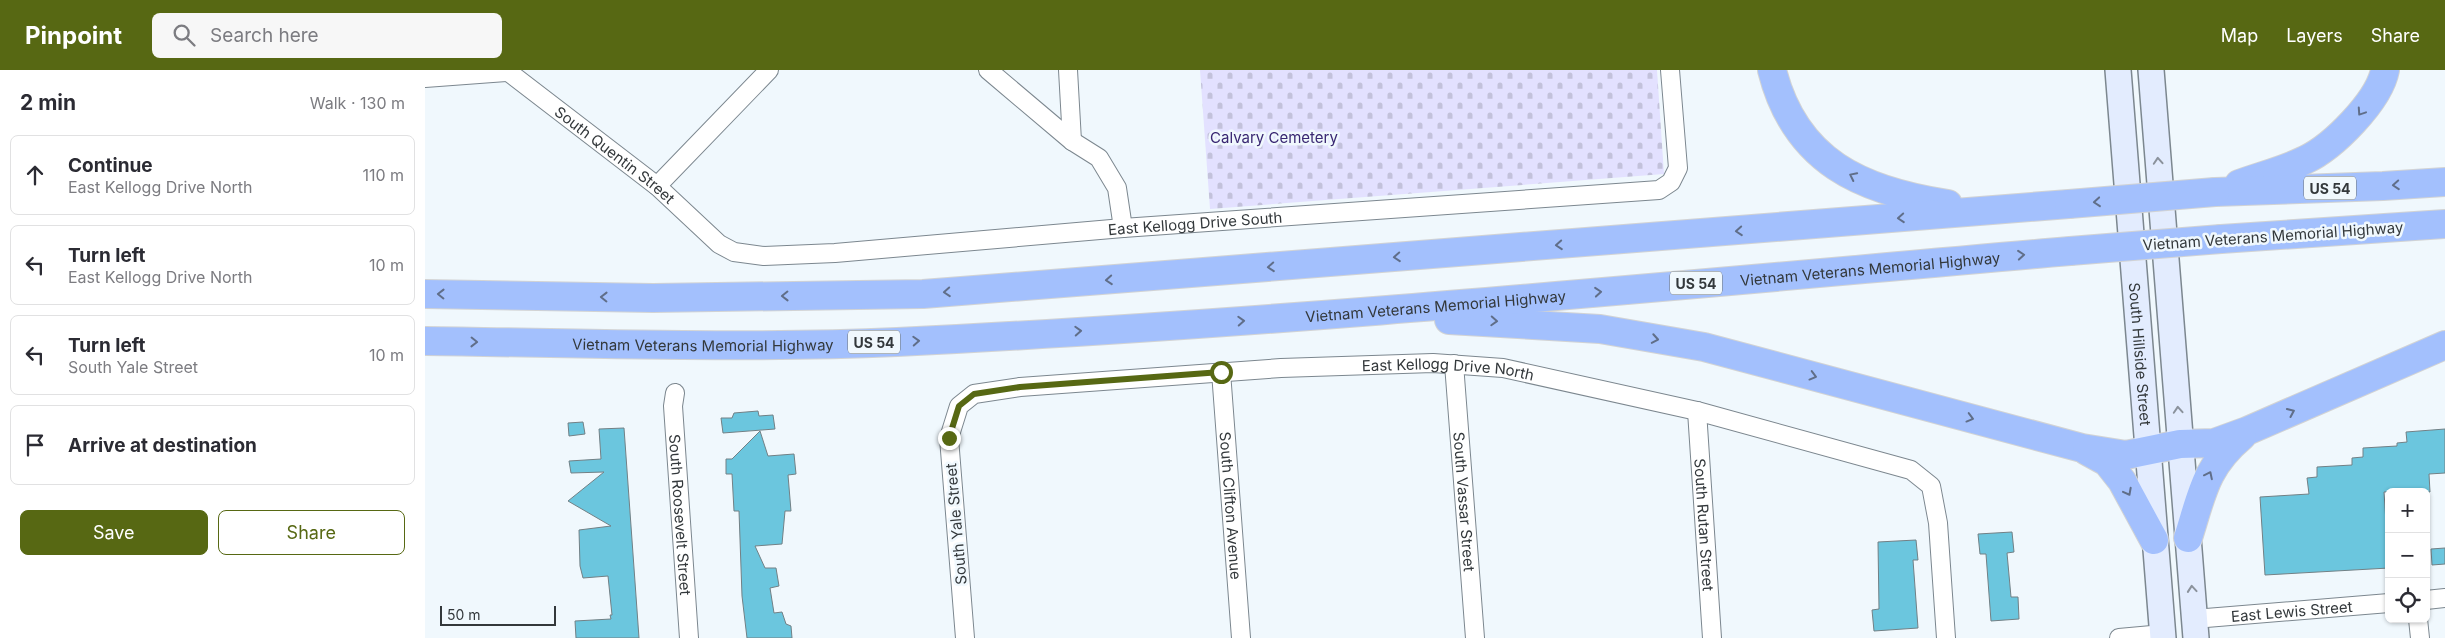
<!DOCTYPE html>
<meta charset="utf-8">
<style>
:root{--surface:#fff;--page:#f7f7f7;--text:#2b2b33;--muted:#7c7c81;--line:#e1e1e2;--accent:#576813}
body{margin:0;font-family:Inter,sans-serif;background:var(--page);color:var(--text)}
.controls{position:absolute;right:15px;bottom:15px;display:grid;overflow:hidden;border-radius:8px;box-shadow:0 1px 4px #0004}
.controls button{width:45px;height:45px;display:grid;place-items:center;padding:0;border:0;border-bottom:1px solid var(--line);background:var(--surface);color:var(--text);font:25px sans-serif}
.scale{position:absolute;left:15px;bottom:12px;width:116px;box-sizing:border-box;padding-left:5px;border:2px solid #33383b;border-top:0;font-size:14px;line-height:18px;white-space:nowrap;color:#33383b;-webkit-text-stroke:4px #f0f8fd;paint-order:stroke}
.stop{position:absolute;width:15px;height:15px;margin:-11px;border:4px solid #576813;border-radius:50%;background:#fff}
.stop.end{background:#576813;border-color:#fff;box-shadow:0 1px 5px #0008}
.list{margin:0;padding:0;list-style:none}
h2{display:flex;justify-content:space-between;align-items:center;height:65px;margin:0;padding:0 20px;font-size:21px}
h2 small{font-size:16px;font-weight:400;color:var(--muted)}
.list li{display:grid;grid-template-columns:32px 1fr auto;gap:15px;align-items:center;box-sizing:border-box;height:80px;margin:0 10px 10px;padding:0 10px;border:1px solid var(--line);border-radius:8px}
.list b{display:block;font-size:19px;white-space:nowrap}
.list p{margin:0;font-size:16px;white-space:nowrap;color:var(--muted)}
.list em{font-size:16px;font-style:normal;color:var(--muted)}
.actions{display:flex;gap:10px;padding:15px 20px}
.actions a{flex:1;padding:11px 0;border:1px solid var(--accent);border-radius:8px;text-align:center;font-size:18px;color:var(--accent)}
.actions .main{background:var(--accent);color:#fff}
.icon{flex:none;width:28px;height:28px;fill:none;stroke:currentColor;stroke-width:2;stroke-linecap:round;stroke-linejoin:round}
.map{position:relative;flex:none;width:2020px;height:568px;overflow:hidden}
header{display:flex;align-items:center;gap:30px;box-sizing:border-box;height:70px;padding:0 25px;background:var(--accent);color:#fff}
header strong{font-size:24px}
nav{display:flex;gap:28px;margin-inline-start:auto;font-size:18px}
.search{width:350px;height:45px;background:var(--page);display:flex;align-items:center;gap:12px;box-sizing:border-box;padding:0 18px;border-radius:8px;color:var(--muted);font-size:19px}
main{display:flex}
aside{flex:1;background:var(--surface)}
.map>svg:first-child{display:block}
.cemetery{fill:url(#cemetery-stones)}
.building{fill:#6bc6de;stroke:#728085}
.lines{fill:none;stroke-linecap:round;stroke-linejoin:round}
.street-casing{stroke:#7c878f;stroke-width:20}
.secondary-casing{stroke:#7c878f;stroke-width:28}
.highway-casing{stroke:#d2d3d4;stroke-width:30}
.street{stroke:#fff;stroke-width:18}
.secondary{stroke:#e3ecfe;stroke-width:25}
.highway{stroke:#a3c0fd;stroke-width:28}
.highway-bridge-casing{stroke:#d2d3d4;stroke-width:30;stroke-linecap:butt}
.highway-bridge{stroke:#a3c0fd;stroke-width:28}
.oneway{stroke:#606e89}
.oneway2{stroke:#8b929c}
.route{stroke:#576813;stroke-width:6}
.labels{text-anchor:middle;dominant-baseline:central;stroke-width:5;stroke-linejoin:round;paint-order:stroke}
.shield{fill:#f0f8fd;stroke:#6c7275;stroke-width:1}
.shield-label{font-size:14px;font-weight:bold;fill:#33383b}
.park-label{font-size:15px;fill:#392772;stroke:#f0f8fd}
.street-label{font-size:15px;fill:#33383b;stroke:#f0f8fd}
</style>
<header>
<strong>Pinpoint</strong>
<div class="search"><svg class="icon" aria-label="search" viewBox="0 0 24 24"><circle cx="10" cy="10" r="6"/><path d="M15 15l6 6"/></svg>Search here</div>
<nav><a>Map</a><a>Layers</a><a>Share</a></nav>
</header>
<main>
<aside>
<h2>2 min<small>Walk · 130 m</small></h2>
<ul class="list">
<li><svg class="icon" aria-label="ahead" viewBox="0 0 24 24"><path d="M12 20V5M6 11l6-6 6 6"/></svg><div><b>Continue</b><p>East Kellogg Drive North</p></div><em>110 m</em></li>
<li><svg class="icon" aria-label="left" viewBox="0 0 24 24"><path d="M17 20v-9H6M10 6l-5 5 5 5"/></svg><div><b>Turn left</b><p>East Kellogg Drive North</p></div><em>10 m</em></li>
<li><svg class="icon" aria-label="left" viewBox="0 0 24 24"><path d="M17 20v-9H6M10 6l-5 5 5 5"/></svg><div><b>Turn left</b><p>South Yale Street</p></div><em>10 m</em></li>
<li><svg class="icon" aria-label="arrive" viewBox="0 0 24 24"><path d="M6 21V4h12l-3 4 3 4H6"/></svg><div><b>Arrive at destination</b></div></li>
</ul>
<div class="actions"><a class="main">Save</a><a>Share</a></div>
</aside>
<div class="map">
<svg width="2020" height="568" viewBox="0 0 2020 568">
<defs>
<pattern id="cemetery-stones" width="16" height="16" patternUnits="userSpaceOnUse" patternTransform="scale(1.25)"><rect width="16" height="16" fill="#e3e1ff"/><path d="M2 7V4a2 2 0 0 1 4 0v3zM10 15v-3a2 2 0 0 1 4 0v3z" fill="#c3c2db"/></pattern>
</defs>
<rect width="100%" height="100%" fill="#f0f8fd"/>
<path class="cemetery" d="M775,0H1232L1239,104L785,139Z"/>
<path class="building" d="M333,341L334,346L348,345L350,359L298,363L296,348H307L309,343Z
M158,352L160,364L144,366L143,353Z
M199,358L214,568H151L150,551L186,549L185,545H187L183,506L158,508L155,496L154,460L186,456L143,431L179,402L146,403L144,391L176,389L174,359Z
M2020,359V403L2004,404L2005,422H1959L1964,498L1840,505L1835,427L1884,424L1882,408L1892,407V397L1927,395V388L1938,387V378L1972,376V373L1982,372L1981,362Z
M335,361L343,386L369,384L371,404L363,405L366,441H360L357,474L330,476L340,498H351L354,516L345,518L349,543L357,542L361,554L366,556L367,568H322L317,526L314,441H309L307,404H301V389H307Z
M1587,462L1589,482L1582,483L1586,527H1593L1594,549L1566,551L1561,484H1555L1553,464Z
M1491,470L1493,490H1488L1493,558L1449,561L1447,540L1454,539L1453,472Z
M2020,478V494L2007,495L2006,479Z"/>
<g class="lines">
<g class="street-casing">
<g id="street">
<path id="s1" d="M81,0L232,116L294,174L309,182L339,186L410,183L698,158L1234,120L1246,112L1253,98L1245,0"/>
<path d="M563,0L647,71L674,88L692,118L698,158"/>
<path d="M643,0L647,71"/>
<path d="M0,8L81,2"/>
<path d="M232,116L344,0"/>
<path id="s2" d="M1029,294L1050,568"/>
<path id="s3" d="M796,302L816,568"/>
<path id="s4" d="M250,323L248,336L264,568"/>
<path id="s5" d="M1272,341L1287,568"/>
<path d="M2001,530L2020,528"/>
<path id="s6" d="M1769,549L1964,533"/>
<path d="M1993,549L1995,568"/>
<path id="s7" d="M540,568L524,368L534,336L549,324L595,317L856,298L1008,293L1078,298L1272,341L1486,400L1506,416L1513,453L1521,568"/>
<path d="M1694,568L1738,564"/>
</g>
</g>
<g class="secondary-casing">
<g id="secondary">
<path id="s8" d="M1693,0L1738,568"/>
<path d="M1726,0L1771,568"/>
</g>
</g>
<g class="highway-casing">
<g id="highway">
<path d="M1347,0C1370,92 1437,121 1523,134"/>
<path d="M1814,114C1836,106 1860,100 1880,90C1908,77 1954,31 1960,0"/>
<path d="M1790,122L1958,116L2020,112"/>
<path d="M1796,169L2020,154"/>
<path d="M0,224L228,228L498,224L1644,134"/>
<path d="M1024,250L1175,259L1279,277L1657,378L1701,385L1755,374L1789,373L1822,361L2020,275"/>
<path id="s9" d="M0,271C157,273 315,279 472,272C864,253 1254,215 1645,181"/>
<path d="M1662,381L1682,392L1697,411L1729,470"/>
<path d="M1763,468C1777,424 1780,397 1817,366"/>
</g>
</g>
<use href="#street" class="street"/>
<use href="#secondary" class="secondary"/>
<use href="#highway" class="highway"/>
<g class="highway-bridge-casing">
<path id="highway-bridge" d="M1644,134L1790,122
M1645,181L1796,169"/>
</g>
<use href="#highway-bridge" class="highway-bridge"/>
</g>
<defs><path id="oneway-chevron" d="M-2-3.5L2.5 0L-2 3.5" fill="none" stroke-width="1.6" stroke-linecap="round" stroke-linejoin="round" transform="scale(1.25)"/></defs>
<g class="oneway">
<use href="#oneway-chevron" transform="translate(1936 42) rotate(124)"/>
<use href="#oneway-chevron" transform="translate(1428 106) rotate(-154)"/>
<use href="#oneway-chevron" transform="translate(1971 115) rotate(176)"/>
<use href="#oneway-chevron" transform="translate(1672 132) rotate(175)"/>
<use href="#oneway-chevron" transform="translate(1476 148) rotate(176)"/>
<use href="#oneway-chevron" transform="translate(1314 161) rotate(176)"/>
<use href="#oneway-chevron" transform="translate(1134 175) rotate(176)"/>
<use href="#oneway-chevron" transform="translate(1596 185) rotate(-5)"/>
<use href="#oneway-chevron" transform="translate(972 187) rotate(176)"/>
<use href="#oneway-chevron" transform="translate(846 197) rotate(176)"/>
<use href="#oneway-chevron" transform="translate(684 210) rotate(176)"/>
<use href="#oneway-chevron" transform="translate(522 222) rotate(176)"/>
<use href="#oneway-chevron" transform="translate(1173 222) rotate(-5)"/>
<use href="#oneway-chevron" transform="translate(16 224) rotate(-179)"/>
<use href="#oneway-chevron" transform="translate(360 226) rotate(179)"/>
<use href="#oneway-chevron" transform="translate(179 227) rotate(-179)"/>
<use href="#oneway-chevron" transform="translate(816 251) rotate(-3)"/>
<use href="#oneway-chevron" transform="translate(1069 251) rotate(3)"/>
<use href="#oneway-chevron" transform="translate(653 261) rotate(-3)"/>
<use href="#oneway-chevron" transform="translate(1230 269) rotate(10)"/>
<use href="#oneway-chevron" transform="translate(491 271) rotate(-3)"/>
<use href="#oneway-chevron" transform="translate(49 272) rotate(1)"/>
<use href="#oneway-chevron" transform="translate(1388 306) rotate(15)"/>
<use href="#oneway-chevron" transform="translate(1866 342) rotate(-24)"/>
<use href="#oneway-chevron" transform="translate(1545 348) rotate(15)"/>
<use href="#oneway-chevron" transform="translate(1784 405) rotate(-64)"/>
<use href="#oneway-chevron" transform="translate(1703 422) rotate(62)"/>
</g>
<g class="oneway2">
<use href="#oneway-chevron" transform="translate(1733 91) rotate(-94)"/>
<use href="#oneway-chevron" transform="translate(1753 340) rotate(-94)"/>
<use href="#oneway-chevron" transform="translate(1767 519) rotate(-95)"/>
</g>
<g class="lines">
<path class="route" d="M524,368L534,336L549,324L595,317L796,302"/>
</g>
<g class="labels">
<g class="shield">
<rect x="1879" y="106.5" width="52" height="23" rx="4"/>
<rect x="1245" y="201.5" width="52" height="23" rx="4"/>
<rect x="423" y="260.5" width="52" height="23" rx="4"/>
</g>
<g class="shield-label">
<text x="1905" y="118">US 54</text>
<text x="1271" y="213">US 54</text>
<text x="449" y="272">US 54</text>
</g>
<g class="park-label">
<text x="849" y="67">Calvary Cemetery</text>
</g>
<g class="street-label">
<text stroke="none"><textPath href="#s1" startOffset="138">South Quentin Street</textPath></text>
<text stroke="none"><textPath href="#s1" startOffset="755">East Kellogg Drive South</textPath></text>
<text transform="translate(1848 166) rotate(-4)">Vietnam Veterans Memorial Highway</text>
<text stroke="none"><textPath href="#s9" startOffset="1448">Vietnam Veterans Memorial Highway</textPath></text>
<text stroke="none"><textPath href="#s9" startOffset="1012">Vietnam Veterans Memorial Highway</textPath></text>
<text stroke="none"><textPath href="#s9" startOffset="278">Vietnam Veterans Memorial Highway</textPath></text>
<text stroke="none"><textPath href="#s8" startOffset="285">South Hillside Street</textPath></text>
<text stroke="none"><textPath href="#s7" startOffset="729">East Kellogg Drive North</textPath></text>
<text stroke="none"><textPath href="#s2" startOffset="138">South Vassar Street</textPath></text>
<text stroke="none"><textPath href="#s3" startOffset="134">South Clifton Avenue</textPath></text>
<text stroke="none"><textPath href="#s4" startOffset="122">South Roosevelt Street</textPath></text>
<text transform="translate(531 454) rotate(-95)">South Yale Street</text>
<text stroke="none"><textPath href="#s5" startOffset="114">South Rutan Street</textPath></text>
<text stroke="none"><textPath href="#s6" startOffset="98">East Lewis Street</textPath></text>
</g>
</g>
</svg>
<div class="controls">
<button>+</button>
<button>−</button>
<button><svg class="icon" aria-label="locate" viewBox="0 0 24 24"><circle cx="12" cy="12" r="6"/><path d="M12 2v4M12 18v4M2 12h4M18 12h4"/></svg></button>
</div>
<div class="scale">50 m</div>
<div class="stop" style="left:796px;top:302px"></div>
<div class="stop end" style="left:524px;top:368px"></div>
</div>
</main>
